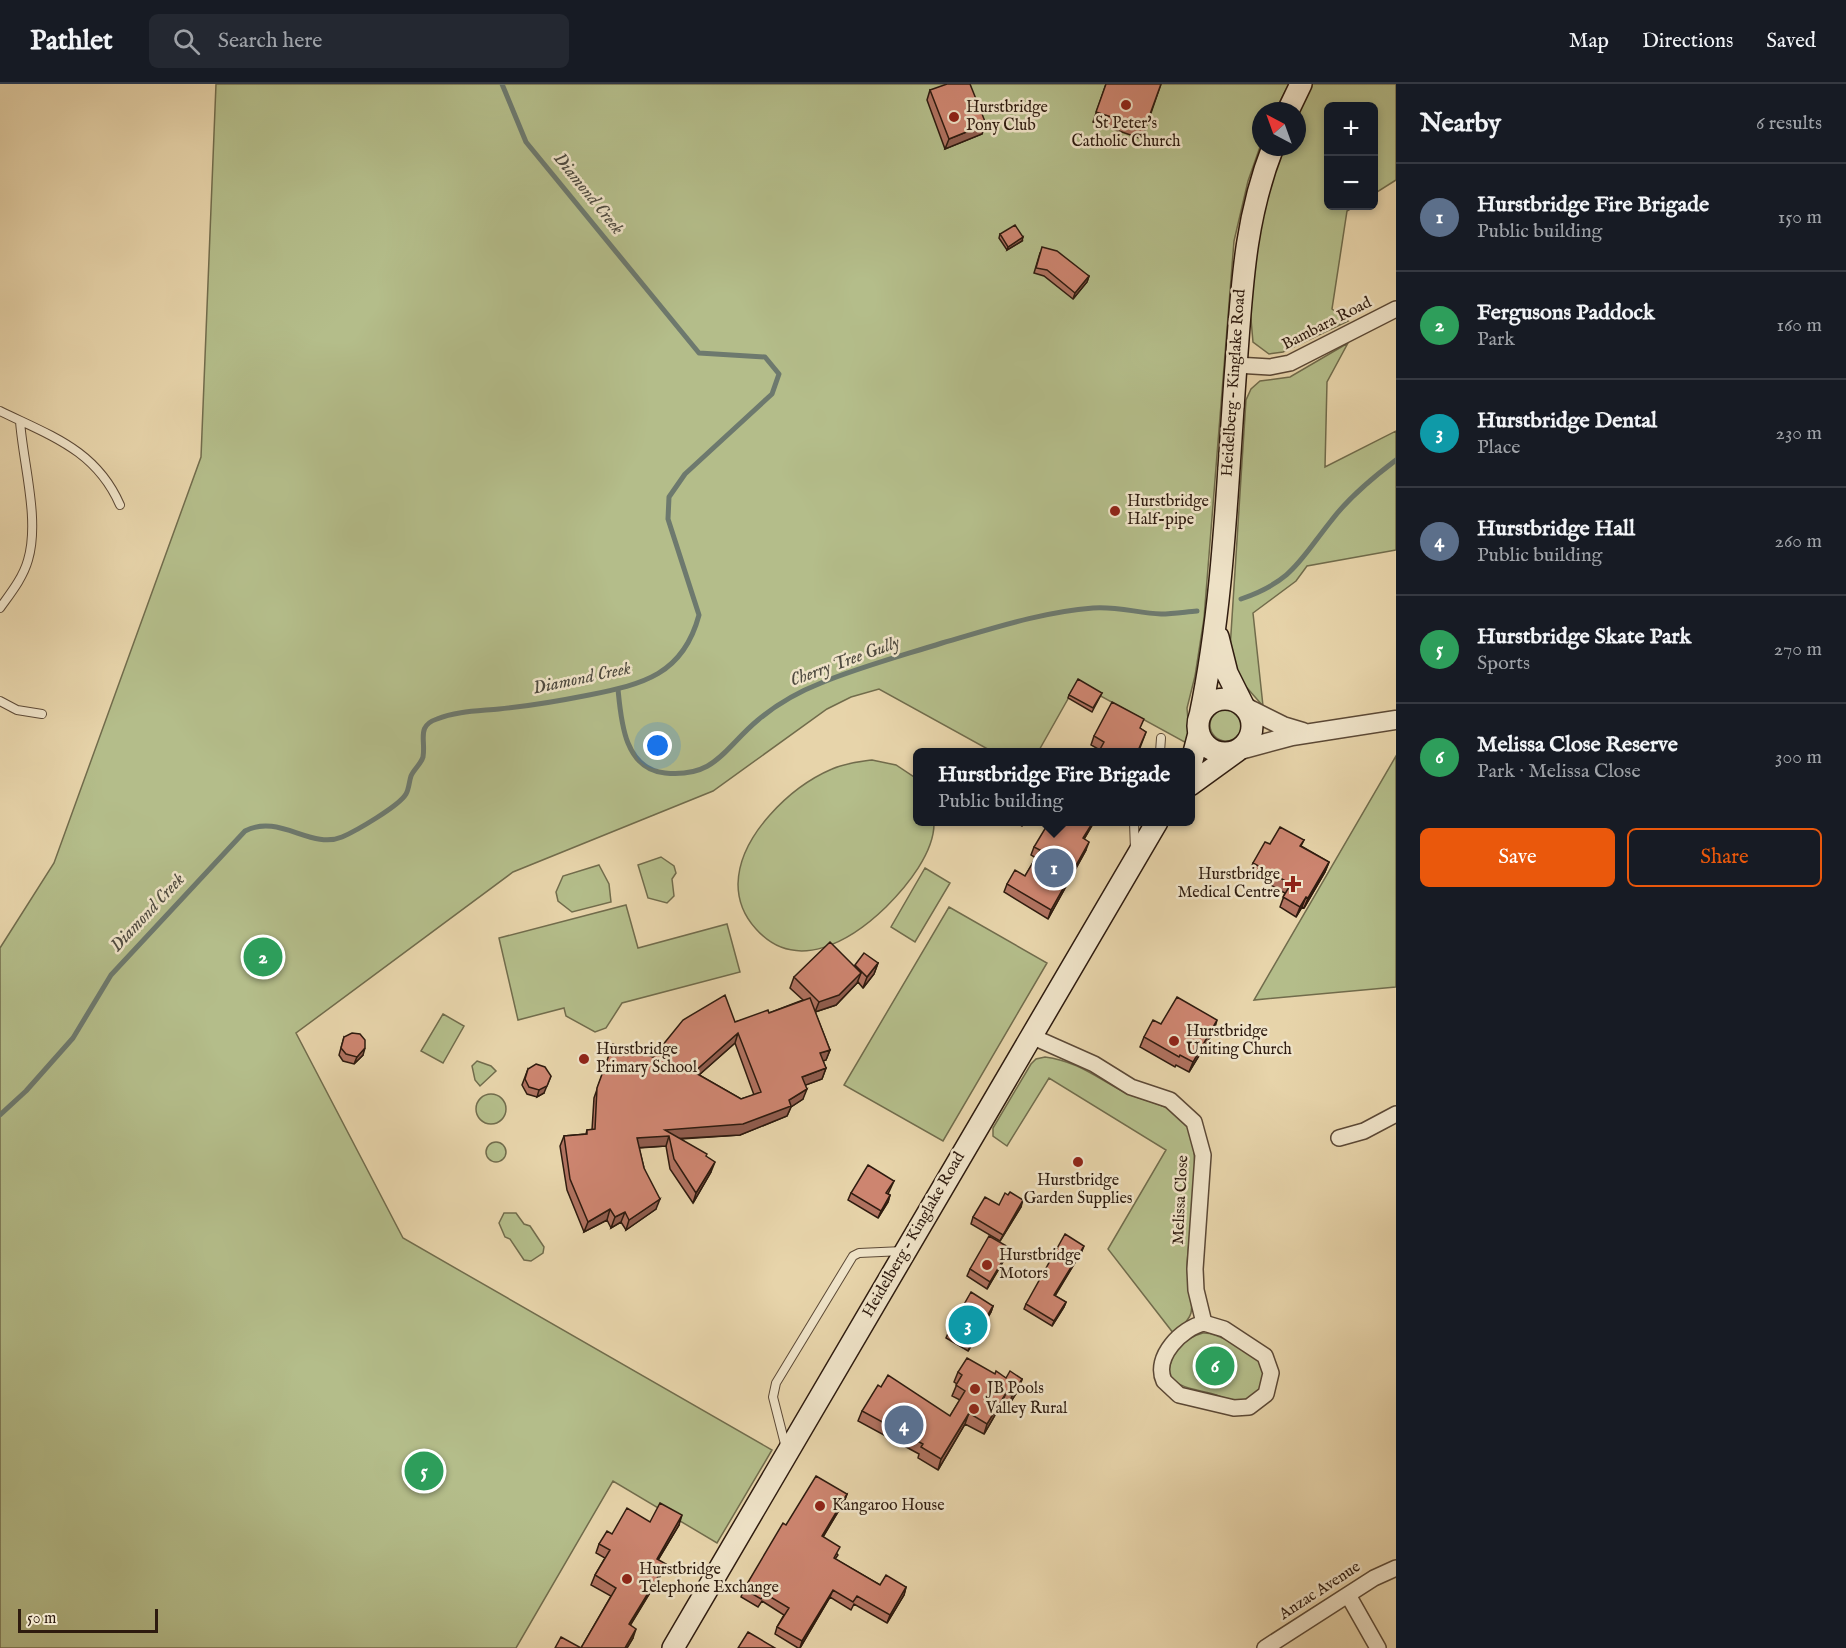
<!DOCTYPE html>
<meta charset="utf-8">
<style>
:root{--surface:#171b24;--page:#242831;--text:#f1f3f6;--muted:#9ea1a6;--line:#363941;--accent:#ea580c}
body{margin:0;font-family:"IM FELL English",serif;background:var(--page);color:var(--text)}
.controls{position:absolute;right:18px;top:18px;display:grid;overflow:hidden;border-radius:9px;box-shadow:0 3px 9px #0003}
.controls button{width:54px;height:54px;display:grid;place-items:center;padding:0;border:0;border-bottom:2px solid var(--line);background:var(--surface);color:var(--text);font:30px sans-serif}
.compass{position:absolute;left:1252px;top:18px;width:54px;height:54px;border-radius:50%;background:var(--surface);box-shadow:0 3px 9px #0003;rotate:319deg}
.scale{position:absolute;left:18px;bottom:15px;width:140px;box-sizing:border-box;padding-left:6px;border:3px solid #2e1b0f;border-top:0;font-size:16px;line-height:21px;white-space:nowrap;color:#2e1b0f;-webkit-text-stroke:4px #efe3c8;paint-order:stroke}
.you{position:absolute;left:658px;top:662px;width:21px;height:21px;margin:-15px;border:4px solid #fff;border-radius:50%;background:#1a73e8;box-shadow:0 0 0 9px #1a73e833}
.badge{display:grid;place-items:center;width:39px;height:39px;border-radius:50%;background:var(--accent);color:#fff;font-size:20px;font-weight:700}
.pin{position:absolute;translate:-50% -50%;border:3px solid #fff;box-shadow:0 2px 6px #0006}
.popup{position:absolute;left:913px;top:664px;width:282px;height:78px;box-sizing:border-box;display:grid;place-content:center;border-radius:9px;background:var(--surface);filter:drop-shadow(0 2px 4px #0005);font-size:20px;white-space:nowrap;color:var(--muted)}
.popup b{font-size:22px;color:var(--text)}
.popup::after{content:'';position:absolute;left:50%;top:100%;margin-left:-12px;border:12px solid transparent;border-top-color:var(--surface)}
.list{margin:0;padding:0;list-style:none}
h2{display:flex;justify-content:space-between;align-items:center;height:78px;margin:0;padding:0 24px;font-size:26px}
h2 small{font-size:20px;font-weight:400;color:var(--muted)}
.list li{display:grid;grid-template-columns:39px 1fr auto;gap:18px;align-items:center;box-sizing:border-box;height:108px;padding:0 24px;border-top:2px solid var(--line)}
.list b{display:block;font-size:22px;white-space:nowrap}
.list p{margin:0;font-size:20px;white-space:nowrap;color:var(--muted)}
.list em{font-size:20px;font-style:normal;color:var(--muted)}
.actions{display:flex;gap:12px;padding:18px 24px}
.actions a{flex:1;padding:14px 0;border:2px solid var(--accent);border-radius:9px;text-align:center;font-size:21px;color:var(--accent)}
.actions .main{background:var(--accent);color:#fff}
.icon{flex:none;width:33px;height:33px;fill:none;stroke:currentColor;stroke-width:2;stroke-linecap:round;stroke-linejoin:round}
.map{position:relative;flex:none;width:1396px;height:1564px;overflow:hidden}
header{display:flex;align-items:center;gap:36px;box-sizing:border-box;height:84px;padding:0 30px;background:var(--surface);border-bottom:2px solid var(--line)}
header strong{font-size:28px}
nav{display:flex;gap:33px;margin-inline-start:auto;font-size:21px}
.search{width:420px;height:54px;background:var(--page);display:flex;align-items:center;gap:15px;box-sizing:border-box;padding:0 21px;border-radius:9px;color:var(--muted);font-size:22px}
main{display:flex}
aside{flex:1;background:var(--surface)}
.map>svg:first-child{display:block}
.green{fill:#b4bd8a;stroke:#716c4c;stroke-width:1.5}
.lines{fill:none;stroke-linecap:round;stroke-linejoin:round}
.stream{stroke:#6d796e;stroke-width:5}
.service-casing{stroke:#5c4936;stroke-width:10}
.minor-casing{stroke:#5c4936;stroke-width:18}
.tertiary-casing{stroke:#5c4936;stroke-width:21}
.secondary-casing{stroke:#2e1b0f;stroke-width:24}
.service{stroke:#efe3c8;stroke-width:8}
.minor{stroke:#efe3c8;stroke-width:15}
.tertiary{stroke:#efe3c8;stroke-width:18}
.secondary{stroke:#efe3c8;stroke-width:21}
.wall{fill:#b07260;stroke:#2e1b0f;stroke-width:1.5;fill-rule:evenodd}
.shaded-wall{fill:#905d4e;stroke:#2e1b0f;stroke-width:1.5}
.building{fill:#cd8570;stroke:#2e1b0f;stroke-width:1.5;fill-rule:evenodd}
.poi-dot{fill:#8f2418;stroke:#efe3c8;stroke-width:2}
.labels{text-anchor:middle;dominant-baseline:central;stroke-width:5;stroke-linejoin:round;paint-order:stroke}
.poi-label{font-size:16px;fill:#2e1b0f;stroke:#efe3c8;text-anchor:start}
.street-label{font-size:16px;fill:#2e1b0f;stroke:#efe3c8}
.water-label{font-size:18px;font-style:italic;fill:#4e4a3f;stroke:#efe3c8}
</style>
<header>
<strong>Pathlet</strong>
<div class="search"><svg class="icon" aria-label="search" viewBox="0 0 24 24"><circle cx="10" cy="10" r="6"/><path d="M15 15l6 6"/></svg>Search here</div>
<nav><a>Map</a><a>Directions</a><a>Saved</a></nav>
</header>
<main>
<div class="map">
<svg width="1396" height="1564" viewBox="0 0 1396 1564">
<rect width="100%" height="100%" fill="#e7d4aa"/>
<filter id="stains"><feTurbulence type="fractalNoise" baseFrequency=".00333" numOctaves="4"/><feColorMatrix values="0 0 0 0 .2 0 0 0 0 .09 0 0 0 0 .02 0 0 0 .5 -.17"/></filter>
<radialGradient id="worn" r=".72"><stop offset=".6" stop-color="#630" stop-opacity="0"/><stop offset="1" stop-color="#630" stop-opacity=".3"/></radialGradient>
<path class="green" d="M216,0H1289L1275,27H1261V60L1248,97L1234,157L1204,534L1195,592L1187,624L1190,661L1077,599L1038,668H993L879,605L851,613L827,625L713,707L513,788L296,949L403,1154L772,1366L717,1459L613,1397L516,1564H0V864L54,779L201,373Z
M1311,0H1396V96L1374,110V22H1328V122H1355L1347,127L1332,225L1348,237L1283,268L1269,270L1253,258L1250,224L1260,135L1282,63H1297V29Z
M1348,259L1327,298L1325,383L1396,347V466L1307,482L1296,497L1253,529L1263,622L1241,597L1230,565L1246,316L1251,305L1260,297L1290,293Z
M1210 641a16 16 0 1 1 32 0a16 16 0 1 1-32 0Z
M1396,672V903L1254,916Z
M872,676L896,681L917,695L918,738H934C935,768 907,802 886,823C851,857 796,890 756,845C745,833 738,817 738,800C739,752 790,703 832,685C845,679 858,678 872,676Z
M661,773L674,782L676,789L672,795L674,812L667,819L648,814L638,781Z
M599,781L609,800L611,818L572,828L558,817L556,808L563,792Z
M925,784L950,799L915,858L891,843Z
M626,821L638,864L727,840L740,888L622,919L606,944L595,948L566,932L564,924L518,936L499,854Z
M949,823L1047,879L943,1057L844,1001Z
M443,930L464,942L443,979L421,967Z
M1045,973C1077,977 1097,994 1124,1008C1147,1019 1173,1019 1187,1042C1204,1070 1188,1150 1187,1183C1187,1198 1194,1216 1191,1229C1189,1237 1180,1244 1174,1250L1108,1165L1166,1066L1049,994L1007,1062L993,1052V1044L1031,980L1036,975Z
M477,977L491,982L496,987L480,1002L475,996L472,982Z
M476 1025a15 15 0 1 1 30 0a15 15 0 1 1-30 0Z
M486 1068a10 10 0 1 1 20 0a10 10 0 1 1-20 0Z
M504,1129H516L524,1140L530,1142L544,1163L543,1169L531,1177L524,1176L510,1155L505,1153L499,1139Z
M1203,1249C1215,1248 1253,1267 1260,1278C1271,1296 1256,1318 1235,1317C1228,1316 1220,1312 1213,1310C1196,1305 1183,1305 1169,1294C1167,1274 1182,1254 1203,1249Z"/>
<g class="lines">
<path class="stream" d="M1241,515C1293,497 1299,477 1331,437C1349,413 1372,394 1396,376
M618,605C621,636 624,685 665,689C716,694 724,664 758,636C777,620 798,608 821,599C860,583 901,572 942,559C991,545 1041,528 1093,524C1116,522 1138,529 1161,530C1173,530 1185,528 1197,527
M0,1031L26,1007L73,954L111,891L245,747C279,729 311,766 342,753C356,747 399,722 406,710C409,705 409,698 411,692C414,685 421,680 423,673C426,656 416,642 437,635C456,627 479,627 499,625C530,622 559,617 589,611C643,600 683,591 699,531L668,435L669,413L685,390L772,310L779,290L765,273L699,269L526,58L502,0"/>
<g class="service-casing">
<path id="service" d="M0,327C51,352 96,366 120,421
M0,524C10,510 23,494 28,476C40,436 23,379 20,337
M0,617L17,626L42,630
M1160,668L1161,654
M1134,738L1135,766
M786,1364L773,1313L776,1299L853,1172L859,1169L903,1167"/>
</g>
<g class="minor-casing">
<path id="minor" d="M1236,281L1270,283L1290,279L1396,225
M1031,952L1094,980L1131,1003L1170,1016L1194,1038L1203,1071L1195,1185L1196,1206L1204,1239
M1339,1054L1364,1047L1396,1030
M1204,1239L1224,1245L1265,1272L1271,1289L1266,1310L1249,1323L1234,1324L1179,1311L1164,1297C1153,1273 1182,1244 1204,1239Z
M1348,1511L1378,1564
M1265,1564L1374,1494L1396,1484"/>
</g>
<g class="tertiary-casing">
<path id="tertiary" d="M1245,623L1283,642L1303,648
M1240,666L1292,652L1396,636"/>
</g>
<g class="secondary-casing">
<path id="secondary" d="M1288,27L1301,0
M1218,553L1227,589L1243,621
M1198 642a27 27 0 1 1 54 0a27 27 0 1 1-54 0Z
M1200,632C1224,517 1227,399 1236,282C1242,205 1244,137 1273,63
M1190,684L1199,649
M1190,701L1237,667
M673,1564L1157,738"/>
</g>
<use href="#service" class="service"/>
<use href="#minor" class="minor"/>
<use href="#tertiary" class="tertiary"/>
<use href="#secondary" class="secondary"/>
</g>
<path class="wall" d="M1106,0H1161L1142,55L1093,38Z
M930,6L986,40L982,50L945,65L927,16Z
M1000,150L1022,157L1007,166L999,154Z
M1040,169L1089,192L1087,198L1073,215L1044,192L1034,189Z
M1102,609L1092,628L1068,614L1069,611Z
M1141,645L1146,648L1138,669H1098L1100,666L1091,661L1094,652Z
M1015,738H1025L1022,742Z
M1064,738H1094L1084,755L1086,766L1048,835L1004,808L1007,800L1025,792L1036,774L1031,771L1034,763L1062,742Z
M1304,756L1301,762L1329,778L1325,788L1304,824L1302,823L1296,833L1280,823L1285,809L1249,789L1253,779L1270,760Z
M878,879L874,890L863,904L858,898L836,921L815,928L830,966L826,976L823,977L826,984L822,995L805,1001L803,1015L791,1023L787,1032L740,1051L681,1055L706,1073L711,1088L693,1119L670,1085L666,1062L639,1064L644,1084L656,1125L626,1146L621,1138L611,1144L607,1136L584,1148L567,1106L560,1062L564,1052L586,1050L587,1046H592L594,1014L613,960L635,970L653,973L735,938L769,929L803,916L790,904L794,893L855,882ZM735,959L754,1011L741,1015L699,991Z
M1161,940L1214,947L1189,988L1176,981L1175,983L1140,963L1144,953Z
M344,953L363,971L354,980L343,977L339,971Z
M528,985L544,1009L537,1013L527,1010L522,1001Z
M894,1097L888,1110L890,1111L888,1118L878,1134L848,1116L851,1109Z
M999,1121L1021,1123L1000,1157L971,1140L973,1133Z
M1010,1164L1007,1171L987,1205L967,1192L970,1185Z
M1082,1167L1055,1212L1066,1218L1064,1223L1052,1242L1024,1225L1026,1220Z
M993,1222L991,1228L968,1267L946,1254L949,1247Z
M958,1288L995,1290L1006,1294L1022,1295L1019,1305L1008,1322L1002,1319L984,1350L965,1340L938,1386L918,1374L919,1370L858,1337L862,1327L950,1332L960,1316L952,1312L957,1300L954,1298Z
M847,1410L844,1418L823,1453L838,1471L835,1475L880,1501L906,1503L904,1511L887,1539L854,1520L851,1526L830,1513L800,1564H798L775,1550L777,1543L784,1531L762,1517L758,1523L741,1513L744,1505L786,1441Z
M650,1438L679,1441L658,1476L662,1489L630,1541L633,1554L627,1564H581L611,1512L591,1501L595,1491L605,1474L596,1469L599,1460L612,1450Z"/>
<path class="shaded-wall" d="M986,40L982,50L945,65L949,55Z
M1023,153L1022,157L1007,166L1008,163Z
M1089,192L1087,198L1073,215L1075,209Z
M1093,738H1094L1080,762L1083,754Z
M1089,758L1086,766L1048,835L1051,826Z
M1329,778L1325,788L1304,824L1308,814Z
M1306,813L1302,823L1296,833L1300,823Z
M878,879L874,890L863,904L867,893Z
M861,889L857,899L836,921L815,928L819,918Z
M1217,936L1214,947L1189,988L1193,978Z
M738,949L735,959L691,998L694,988Z
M365,964L363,971L354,980L357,973Z
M830,966L826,976L817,979L820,969Z
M826,984L822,995L798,1004L802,993Z
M551,992L544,1009L537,1013L539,1006Z
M807,1005L803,1015L791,1023L787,1032L740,1051L670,1055L669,1052L666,1062L633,1064L637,1054L665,1046L789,1016Z
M715,1078L711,1088L693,1119L696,1109Z
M890,1111L888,1118L878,1134L881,1127Z
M660,1115L656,1125L626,1146L629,1136Z
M1023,1116L1021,1123L1000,1157L1003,1151Z
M610,1125L607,1136L584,1148L588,1138Z
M625,1128L621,1138L611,1144L615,1133Z
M1084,1162L1082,1167L1052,1216L1054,1211Z
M1010,1164L1007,1171L987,1205L990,1198Z
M1066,1218L1064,1223L1052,1242L1054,1237Z
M993,1222L991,1228L968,1267L971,1260Z
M1022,1295L1019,1305L1008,1322L1012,1312Z
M1006,1309L1002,1319L984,1350L987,1340Z
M969,1329L965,1340L938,1386L941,1375Z
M847,1410L844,1418L819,1459L822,1452Z
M682,1431L679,1441L653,1484L657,1475Z
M666,1480L662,1489L625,1550L629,1540Z
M906,1503L904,1511L887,1539L890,1531Z
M833,1506L830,1513L800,1564L802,1557Z
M636,1545L633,1554L627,1564H625Z"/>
<path class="building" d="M947,0H970L986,40L949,55L930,6Z
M1106,0H1161L1145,44L1096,28Z
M1015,141L1023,153L1008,163L1000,150Z
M1042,163L1057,167L1089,192L1075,209L1047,186L1036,184Z
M1078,595L1102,609L1093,624L1069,611Z
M1112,618L1144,635L1140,644L1146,648L1137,669H1098L1104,658L1094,652Z
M1049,738H1055L1062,742L1064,738H1093L1083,754L1089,758L1051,826L1007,800L1015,786L1025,792L1040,766L1034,763Z
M1280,743L1304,756L1300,762L1329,778L1308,814L1306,813L1300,823L1283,813L1291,800L1253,779L1265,758L1270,760Z
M830,858L861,889L839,911L819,918L794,893Z
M864,869L878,879L867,893L855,881Z
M725,911L735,938L768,926L769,929L810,914L830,966L820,969L826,984L802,993L807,1005L789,1016L791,1022L743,1040L665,1046L707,1070L706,1072L715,1078L696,1109L674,1075L669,1052L637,1054L644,1084L660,1115L629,1136L625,1128L615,1133L610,1125L588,1138L570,1095L564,1052L587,1050V1046L595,1045L597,1004L613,960L635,970L636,967L653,973L683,936ZM738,949L761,1008L741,1015L694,988Z
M1177,913L1217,936L1193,978L1180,971L1179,973L1144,953L1153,936L1161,940Z
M352,949L360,950L365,956V964L357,973L346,970L341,964L344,953Z
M536,980L545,983L551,992L547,1002L539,1006L529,1003L525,995L528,985Z
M868,1081L894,1097L886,1109L890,1111L881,1127L851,1109Z
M1010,1108L1023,1116L1003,1151L973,1133L985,1113L999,1121L1005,1109L1008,1111Z
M1065,1150L1084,1162L1054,1211L1066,1218L1054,1237L1026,1220Z
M989,1152L1010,1164L990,1198L970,1185Z
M971,1208L993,1222L971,1260L949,1247Z
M967,1274L995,1290L996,1287L1006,1294L1010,1287L1022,1295L1012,1312L1006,1309L987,1340L969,1329L941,1375L921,1363L923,1360L862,1327L878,1301L881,1303L888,1291L950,1332L965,1307L956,1301L962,1291L958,1288Z
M816,1392L847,1410L822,1452L840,1463L834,1474L880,1501L886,1491L906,1503L890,1531L857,1512L853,1518L833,1506L802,1557L777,1543L789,1524L764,1509L761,1515L744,1505L783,1439L786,1441Z
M660,1419L682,1431L657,1475L666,1480L629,1540L636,1545L625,1564H581L616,1504L595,1491L610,1466L599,1460L607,1447L612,1450L627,1424L650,1438Z
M748,1548L775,1564H738Z
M561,1553L581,1564H555Z"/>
<g class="poi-dot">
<circle cx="1126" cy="21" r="6"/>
<circle cx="954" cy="33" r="6"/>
<circle cx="1115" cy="427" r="6"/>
<path d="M1290 791h6v6h6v6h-6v6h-6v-6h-6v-6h6z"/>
<circle cx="1174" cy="957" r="6"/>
<circle cx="584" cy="975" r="6"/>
<circle cx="1078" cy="1078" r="6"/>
<circle cx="987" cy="1181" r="6"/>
<circle cx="975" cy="1305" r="6"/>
<circle cx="974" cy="1325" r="6"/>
<circle cx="820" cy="1422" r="6"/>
<circle cx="627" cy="1495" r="6"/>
</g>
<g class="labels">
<g class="poi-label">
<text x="966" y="24">Hurstbridge<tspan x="966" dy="18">Pony Club</tspan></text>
<text x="1126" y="40" text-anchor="middle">St Peter's<tspan x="1126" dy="18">Catholic Church</tspan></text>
<text x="1127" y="418">Hurstbridge<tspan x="1127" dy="18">Half-pipe</tspan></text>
<text x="1280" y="791" text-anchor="end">Hurstbridge<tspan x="1280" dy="18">Medical Centre</tspan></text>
<text x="1186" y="948">Hurstbridge<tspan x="1186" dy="18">Uniting Church</tspan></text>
<text x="596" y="966">Hurstbridge<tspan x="596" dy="18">Primary School</tspan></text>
<text x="1078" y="1097" text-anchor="middle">Hurstbridge<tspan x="1078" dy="18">Garden Supplies</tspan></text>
<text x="999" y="1172">Hurstbridge<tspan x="999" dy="18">Motors</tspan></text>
<text x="987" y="1305">JB Pools</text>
<text x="986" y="1325">Valley Rural</text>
<text x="832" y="1422">Kangaroo House</text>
<text x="639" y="1486">Hurstbridge<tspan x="639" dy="18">Telephone Exchange</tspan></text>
</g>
<g class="street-label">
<text transform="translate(1327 240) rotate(-27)">Bambara Road</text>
<text transform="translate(1234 299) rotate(-86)">Heidelberg – Kinglake Road</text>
<text transform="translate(1181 1116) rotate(-87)">Melissa Close</text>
<text transform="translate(914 1151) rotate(-60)">Heidelberg – Kinglake Road</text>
<text transform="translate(1320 1507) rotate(-33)">Anzac Avenue</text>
</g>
<g class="water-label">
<text transform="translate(588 110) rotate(51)">Diamond Creek</text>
<text transform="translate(845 578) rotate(-20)">Cherry Tree Gully</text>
<text transform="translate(582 595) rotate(-12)">Diamond Creek</text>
<text transform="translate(148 829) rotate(-47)">Diamond Creek</text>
</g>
</g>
<rect width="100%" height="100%" filter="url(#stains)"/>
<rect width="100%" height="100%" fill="url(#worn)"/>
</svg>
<div class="controls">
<button>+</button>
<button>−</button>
</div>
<svg class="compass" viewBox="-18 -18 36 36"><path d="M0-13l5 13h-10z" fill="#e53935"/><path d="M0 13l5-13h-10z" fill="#9ea1a6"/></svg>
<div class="scale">50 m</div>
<div class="you"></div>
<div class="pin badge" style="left:1054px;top:784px;background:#5c6f8a">1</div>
<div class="popup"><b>Hurstbridge Fire Brigade</b>Public building</div>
<div class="pin badge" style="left:263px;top:873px;background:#2e9e5b">2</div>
<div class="pin badge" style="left:968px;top:1241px;background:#0f9aa8">3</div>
<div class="pin badge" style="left:904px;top:1341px;background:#5c6f8a">4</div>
<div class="pin badge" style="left:424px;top:1387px;background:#2e9e5b">5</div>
<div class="pin badge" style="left:1215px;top:1282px;background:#2e9e5b">6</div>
</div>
<aside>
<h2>Nearby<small>6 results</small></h2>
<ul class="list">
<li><span class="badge" style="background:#5c6f8a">1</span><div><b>Hurstbridge Fire Brigade</b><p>Public building</p></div><em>150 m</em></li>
<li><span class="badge" style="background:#2e9e5b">2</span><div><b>Fergusons Paddock</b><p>Park</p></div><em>160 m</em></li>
<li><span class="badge" style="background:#0f9aa8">3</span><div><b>Hurstbridge Dental</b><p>Place</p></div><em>230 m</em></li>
<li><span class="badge" style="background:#5c6f8a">4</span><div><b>Hurstbridge Hall</b><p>Public building</p></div><em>260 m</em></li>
<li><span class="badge" style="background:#2e9e5b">5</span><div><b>Hurstbridge Skate Park</b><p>Sports</p></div><em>270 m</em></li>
<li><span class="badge" style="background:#2e9e5b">6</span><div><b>Melissa Close Reserve</b><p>Park · Melissa Close</p></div><em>300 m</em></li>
</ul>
<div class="actions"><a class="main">Save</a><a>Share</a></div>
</aside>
</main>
